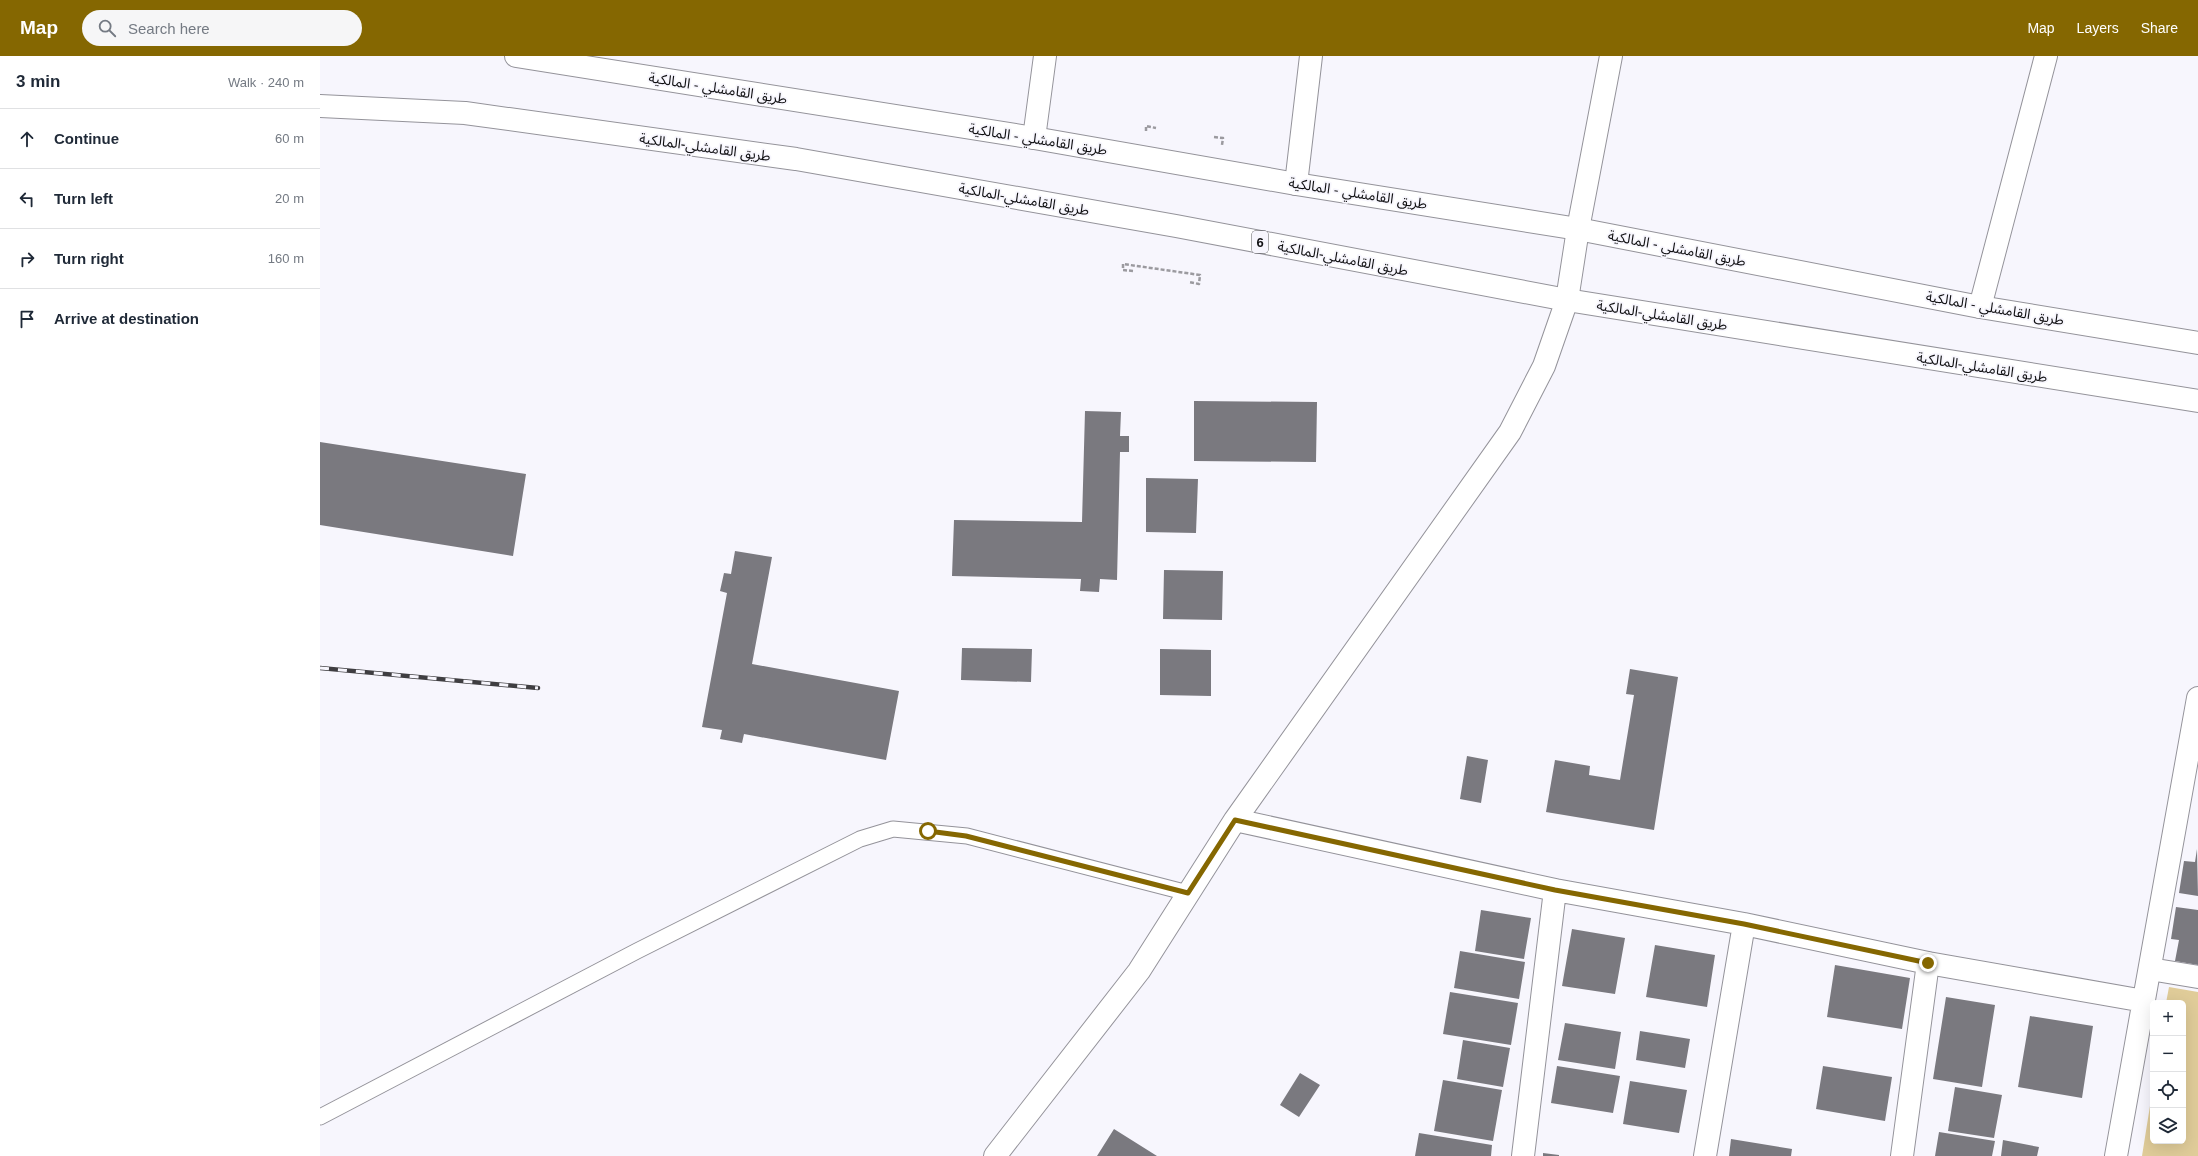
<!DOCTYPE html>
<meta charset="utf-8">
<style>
:root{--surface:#fff;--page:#f6f6f7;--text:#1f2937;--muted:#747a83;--line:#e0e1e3;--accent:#856701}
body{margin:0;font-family:Arial,"Noto Sans Arabic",sans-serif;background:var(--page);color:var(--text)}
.controls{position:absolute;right:12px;bottom:12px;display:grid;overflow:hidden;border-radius:6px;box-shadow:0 4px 16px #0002}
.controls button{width:36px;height:36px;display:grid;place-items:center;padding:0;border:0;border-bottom:1px solid var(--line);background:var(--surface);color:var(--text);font:20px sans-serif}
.stop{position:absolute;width:12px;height:12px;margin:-9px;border:3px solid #856701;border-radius:50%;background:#fff}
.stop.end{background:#856701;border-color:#fff;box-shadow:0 1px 4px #0008}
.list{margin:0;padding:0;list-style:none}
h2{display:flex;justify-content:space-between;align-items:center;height:52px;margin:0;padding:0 16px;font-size:17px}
h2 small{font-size:13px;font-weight:400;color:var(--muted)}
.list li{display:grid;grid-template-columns:26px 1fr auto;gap:12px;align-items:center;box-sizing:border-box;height:60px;padding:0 16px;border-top:1px solid var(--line)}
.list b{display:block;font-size:15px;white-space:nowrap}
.list em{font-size:13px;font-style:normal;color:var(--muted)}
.icon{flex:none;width:22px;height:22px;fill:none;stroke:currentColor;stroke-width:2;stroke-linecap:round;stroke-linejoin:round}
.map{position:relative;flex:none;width:1878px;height:1100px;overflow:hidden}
header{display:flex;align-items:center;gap:24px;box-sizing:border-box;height:56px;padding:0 20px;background:var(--accent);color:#fff}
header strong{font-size:19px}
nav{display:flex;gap:22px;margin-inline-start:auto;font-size:14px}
.search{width:280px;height:36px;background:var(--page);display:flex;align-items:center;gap:10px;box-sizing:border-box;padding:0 14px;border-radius:22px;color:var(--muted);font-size:15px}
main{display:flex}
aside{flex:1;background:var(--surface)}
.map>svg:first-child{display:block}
.green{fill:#e0cc99}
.building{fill:#7a797f}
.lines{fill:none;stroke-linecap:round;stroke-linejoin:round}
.service-casing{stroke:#94939a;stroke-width:17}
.minor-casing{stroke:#94939a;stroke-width:24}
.trunk-casing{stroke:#94939a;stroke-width:24}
.path{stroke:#9b9a9f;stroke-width:2.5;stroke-dasharray:4 2;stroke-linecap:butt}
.service{stroke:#fff;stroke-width:15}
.minor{stroke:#fff;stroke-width:22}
.trunk{stroke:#fff;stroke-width:22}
.rail-casing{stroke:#3f3e41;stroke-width:4.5}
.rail{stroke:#f7f6fd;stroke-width:3;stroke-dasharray:9;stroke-linecap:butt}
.route{stroke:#856701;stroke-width:5}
.labels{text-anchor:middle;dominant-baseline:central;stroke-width:3.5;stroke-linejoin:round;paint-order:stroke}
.shield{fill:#f7f6fd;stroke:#555558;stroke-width:1}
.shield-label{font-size:13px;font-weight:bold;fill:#101012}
.street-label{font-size:14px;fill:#101012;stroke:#f7f6fd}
</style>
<header>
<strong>Map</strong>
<div class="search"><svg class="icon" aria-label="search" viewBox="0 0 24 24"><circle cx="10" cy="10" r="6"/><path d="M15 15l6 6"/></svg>Search here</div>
<nav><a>Map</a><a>Layers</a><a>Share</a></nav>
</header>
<main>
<aside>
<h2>3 min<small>Walk · 240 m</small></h2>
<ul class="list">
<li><svg class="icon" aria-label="ahead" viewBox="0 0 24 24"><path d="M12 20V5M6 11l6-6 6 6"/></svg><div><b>Continue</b></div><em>60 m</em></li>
<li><svg class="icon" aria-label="left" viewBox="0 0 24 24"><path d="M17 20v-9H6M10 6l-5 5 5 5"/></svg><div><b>Turn left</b></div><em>20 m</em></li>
<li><svg class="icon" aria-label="right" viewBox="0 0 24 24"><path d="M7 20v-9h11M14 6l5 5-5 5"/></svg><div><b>Turn right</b></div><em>160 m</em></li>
<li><svg class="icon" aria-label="arrive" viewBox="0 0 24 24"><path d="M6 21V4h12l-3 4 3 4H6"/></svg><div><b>Arrive at destination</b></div></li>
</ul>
</aside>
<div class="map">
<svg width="1878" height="1100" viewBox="0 0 1878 1100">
<rect width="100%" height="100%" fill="#f7f6fd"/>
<path class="green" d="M1849,931L1878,936V1100H1822L1833,1031V1085H1863V947H1846Z"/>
<path class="building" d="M874,345L997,346L996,406L874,405Z
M765,355L801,356L800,380H809V396H800L797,524L780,523L779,536L760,535L761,523L632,520L634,464L762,466Z
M0,386L206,418L193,500L0,469Z
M826,422L878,423L876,477L826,476Z
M415,495L452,501L432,608L579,635L566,704L424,678L422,687L400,683L402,674L382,671L407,537L400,535L404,517L411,518Z
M844,514L903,515L902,564L843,563Z
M642,592L712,593L711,626L641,624Z
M840,593L891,594V640L840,639Z
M1310,613L1358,621L1334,774L1226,756L1235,704L1270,710L1269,719L1300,724L1314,639L1306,638Z
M1147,700L1168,704L1161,747L1140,743Z
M1877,793L1878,840L1859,837L1864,805L1875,806Z
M1856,851L1878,854V909L1855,905L1859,884L1851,883Z
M1161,854L1211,862L1204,903L1155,895Z
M1252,873L1305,882L1295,938L1242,930Z
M1335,889L1395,899L1387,951L1326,941Z
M1140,895L1205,906L1199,943L1134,932Z
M1515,909L1590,922L1582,973L1507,961Z
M1130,936L1198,947L1191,989L1123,978Z
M1626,941L1675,949L1662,1031L1613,1023Z
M1710,960L1773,970L1762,1042L1698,1031Z
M1245,967L1301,976L1295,1013L1238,1004Z
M1320,975L1370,983L1365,1012L1316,1004Z
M1143,984L1190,992L1183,1031L1137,1023Z
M1237,1010L1300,1020L1293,1057L1231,1047Z
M1503,1010L1572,1021L1565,1065L1496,1053Z
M980,1017L1000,1029L979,1061L960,1049Z
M1123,1024L1182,1034L1173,1085L1114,1075Z
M1310,1025L1367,1034L1359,1077L1303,1068Z
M1635,1031L1682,1039L1674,1082L1628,1075Z
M794,1073L837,1100H777Z
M1619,1076L1675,1085L1672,1100H1615Z
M1099,1077L1172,1089L1171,1100H1095Z
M1411,1083L1472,1093L1471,1100H1409Z
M1683,1084L1719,1091L1717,1100H1681Z
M1223,1097L1239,1099V1100H1223Z"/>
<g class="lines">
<g class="service-casing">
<path id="service" d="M0,1061L317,895L540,783L573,773L647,780L868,837"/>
</g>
<g class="minor-casing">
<path id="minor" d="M714,82L725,0
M976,128L991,0
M1660,251L1726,0
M915,764L1235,834L1424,868L1608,907L1824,945
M1830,913L1878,921
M675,1100L819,915L915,764L1190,376L1224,310L1247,244L1258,173L1291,0
M1203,1100L1235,834
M1385,1100L1424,868
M1582,1100L1608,907
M1796,1100L1878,642"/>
</g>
<g class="trunk-casing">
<path id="trunk" d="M196,0L714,82L976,128L1258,173L1660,251L1878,287
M0,50L145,57L476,103L856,170L1247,244L1878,345"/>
</g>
<path class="path" d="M826,75V70L836,72
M894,81L903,82L902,89
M813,215L803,214V208L880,219L879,228L869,226"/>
<use href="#service" class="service"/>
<use href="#minor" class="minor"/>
<use href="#trunk" class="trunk"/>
<g class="rail-casing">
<path id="rail" d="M0,612L218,632"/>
</g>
<use href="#rail" class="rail"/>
</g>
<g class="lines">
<path class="route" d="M608,775L646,780L868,837L915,764L1235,834L1424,868L1608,907"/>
</g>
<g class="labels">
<rect class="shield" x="932" y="175" width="16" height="22" rx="3"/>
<g class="shield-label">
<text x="940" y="186">6</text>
</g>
<g class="street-label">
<text transform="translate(398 32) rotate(9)">طريق القامشلي - المالكية</text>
<text transform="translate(718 83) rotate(9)">طريق القامشلي - المالكية</text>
<text transform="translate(385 91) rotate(8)">طريق القامشلي-المالكية</text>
<text transform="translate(1038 137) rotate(9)">طريق القامشلي - المالكية</text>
<text transform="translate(704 143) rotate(10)">طريق القامشلي-المالكية</text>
<text transform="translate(1357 192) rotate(11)">طريق القامشلي - المالكية</text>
<text transform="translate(1023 202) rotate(11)">طريق القامشلي-المالكية</text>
<text transform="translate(1675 252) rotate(10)">طريق القامشلي - المالكية</text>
<text transform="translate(1342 259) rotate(9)">طريق القامشلي-المالكية</text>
<text transform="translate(1662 311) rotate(9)">طريق القامشلي-المالكية</text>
</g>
</g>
</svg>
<div class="controls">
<button>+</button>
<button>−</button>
<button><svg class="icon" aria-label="locate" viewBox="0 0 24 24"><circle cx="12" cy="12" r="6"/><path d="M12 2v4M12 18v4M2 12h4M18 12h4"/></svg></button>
<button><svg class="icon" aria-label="layers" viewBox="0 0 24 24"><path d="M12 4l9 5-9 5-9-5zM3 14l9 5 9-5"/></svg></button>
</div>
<div class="stop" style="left:608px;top:775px"></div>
<div class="stop end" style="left:1608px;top:907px"></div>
</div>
</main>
